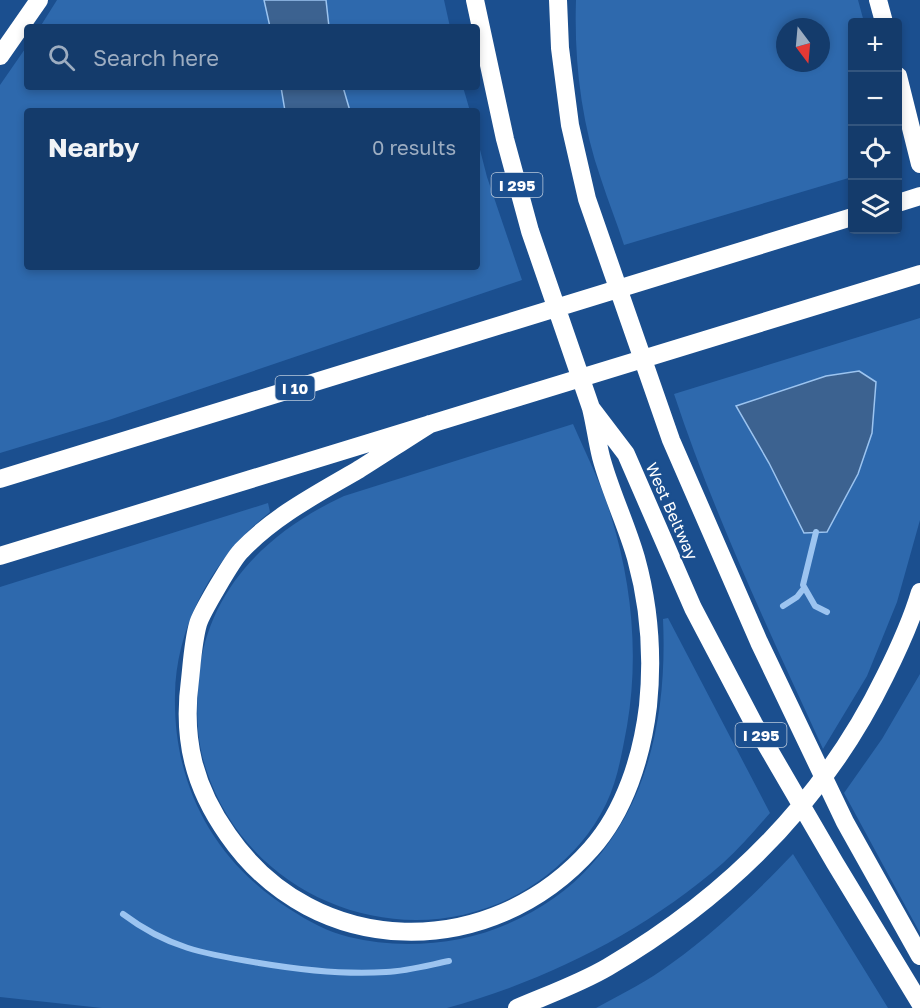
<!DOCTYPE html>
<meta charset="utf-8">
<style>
:root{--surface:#143b6b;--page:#1d4271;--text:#f1f3f6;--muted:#9dadc1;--line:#33557e}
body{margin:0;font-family:"Golos Text",sans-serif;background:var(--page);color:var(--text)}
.controls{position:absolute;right:18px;top:18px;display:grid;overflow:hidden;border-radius:6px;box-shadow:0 3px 9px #0003}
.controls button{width:54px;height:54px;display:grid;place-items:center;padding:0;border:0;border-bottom:2px solid var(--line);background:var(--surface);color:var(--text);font:30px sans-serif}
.compass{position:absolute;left:776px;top:18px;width:54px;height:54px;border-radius:50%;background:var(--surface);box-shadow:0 3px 9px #0003;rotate:164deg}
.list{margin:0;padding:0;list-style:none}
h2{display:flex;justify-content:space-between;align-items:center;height:78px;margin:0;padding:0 24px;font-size:26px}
h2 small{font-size:20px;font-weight:400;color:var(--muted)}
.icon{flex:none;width:33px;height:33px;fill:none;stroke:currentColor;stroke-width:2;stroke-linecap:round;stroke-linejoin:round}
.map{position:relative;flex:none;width:920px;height:1008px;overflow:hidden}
.search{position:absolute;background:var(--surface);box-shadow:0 3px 9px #0003;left:24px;top:24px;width:456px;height:66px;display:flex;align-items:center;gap:15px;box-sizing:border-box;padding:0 21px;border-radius:6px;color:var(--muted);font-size:22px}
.panel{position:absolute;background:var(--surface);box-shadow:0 3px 9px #0003;left:24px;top:108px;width:456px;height:162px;border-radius:6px}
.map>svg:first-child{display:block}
.green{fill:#2e69ad;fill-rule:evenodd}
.water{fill:#3c6290;stroke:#9cc4f0;stroke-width:1.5}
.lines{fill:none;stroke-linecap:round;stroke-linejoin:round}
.stream{stroke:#9cc4f0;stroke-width:6}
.highway{stroke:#fff;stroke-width:18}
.labels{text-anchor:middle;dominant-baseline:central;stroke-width:4.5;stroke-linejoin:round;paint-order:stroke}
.shield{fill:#1b4f8f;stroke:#bbcadd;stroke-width:1.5}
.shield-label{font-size:15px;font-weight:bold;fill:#fff}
.street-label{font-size:16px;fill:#fff;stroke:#1b4f8f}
</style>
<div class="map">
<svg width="920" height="1008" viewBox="0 0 920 1008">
<rect width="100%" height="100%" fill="#1b4f8f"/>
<path class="green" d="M57,0H264L270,27H40Z
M326,0H444L450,27H329Z
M576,0H858L864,22H852V177L624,245C617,223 608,201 601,179C581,122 574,60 576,0ZM785,27H821V63H785Z
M27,46V87H281L285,111H27V267H477V138L487,177L522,280L109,420L0,453V85Z
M343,87H463L470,111H350Z
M920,318V520L897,602L867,676L823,749C770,633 714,515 674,394ZM826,376L769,463L736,406Z
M573,424C586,454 602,485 611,516C632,584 639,656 627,726C622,752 618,779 606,804C592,833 572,855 547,875C429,967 252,911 206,769C196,739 196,708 199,676C207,590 268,531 344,496Z
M268,503L270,512C215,555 176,624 175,695C173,785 214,862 291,910C308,921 328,932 349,937C385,946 423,946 460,939C509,929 559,902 592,864C652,797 667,706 663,619L668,618L770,813C755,830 740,848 723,863C644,932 548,980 447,1008H102L0,997V587Z
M920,674V933L844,793L882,739Z
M793,854L888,1008H596C622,994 648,981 672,963C714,933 757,892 793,854Z"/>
<path class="water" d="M264,0H326L329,27H270Z
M281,87H343L350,111H285Z
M859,371L876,382L872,433L858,474L827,532L804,533L769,463L736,406L826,376Z"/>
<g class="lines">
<path class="stream" d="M816,532L803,585L815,606L827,612
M783,606L797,597L804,588
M123,914C168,948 205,954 259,963C301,970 344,975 386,972C408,971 429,965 449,961"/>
<path class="highway" d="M475,0L505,139L530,231L591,408L626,454L693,608L754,724L835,863L920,1003
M558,0L560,48L570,125L587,199L671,440L759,642L845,822L920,956
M878,0L884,22
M0,56L39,0
M898,76L920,164
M898,203L920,196
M430,424C406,439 382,455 358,470C317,494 274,516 241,551C233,559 201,613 198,624C193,642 192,662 190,680C182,739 194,787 228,835C315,961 491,962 591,849C625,811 642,756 648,706C653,657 649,605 636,558C626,523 610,491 601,457C597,441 595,424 591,408
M0,479L852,217
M0,556L920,274
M517,1008C547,995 579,984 608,967C727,897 824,801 885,676C899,648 911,622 920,592"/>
</g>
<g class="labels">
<g class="shield">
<rect x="491.5" y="173" width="51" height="24" rx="4.5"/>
<rect x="275.5" y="376" width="39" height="24" rx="4.5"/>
<rect x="735.5" y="723" width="51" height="24" rx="4.5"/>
</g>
<g class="shield-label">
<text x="517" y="185">I 295</text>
<text x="295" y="388">I 10</text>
<text x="761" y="735">I 295</text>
</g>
<g class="street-label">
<text transform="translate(672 511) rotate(66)">West Beltway</text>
</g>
</g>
</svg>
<div class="controls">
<button>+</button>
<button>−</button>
<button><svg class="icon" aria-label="locate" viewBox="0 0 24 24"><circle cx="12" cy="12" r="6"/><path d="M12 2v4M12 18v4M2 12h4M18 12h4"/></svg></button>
<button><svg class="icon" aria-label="layers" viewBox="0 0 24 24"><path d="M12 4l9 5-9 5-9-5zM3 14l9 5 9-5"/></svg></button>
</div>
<svg class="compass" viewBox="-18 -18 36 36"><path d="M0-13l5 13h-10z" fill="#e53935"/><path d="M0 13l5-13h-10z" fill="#9dadc1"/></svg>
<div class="search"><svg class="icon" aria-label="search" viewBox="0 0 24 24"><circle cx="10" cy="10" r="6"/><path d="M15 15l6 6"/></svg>Search here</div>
<section class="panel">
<h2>Nearby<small>0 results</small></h2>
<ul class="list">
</ul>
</section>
</div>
